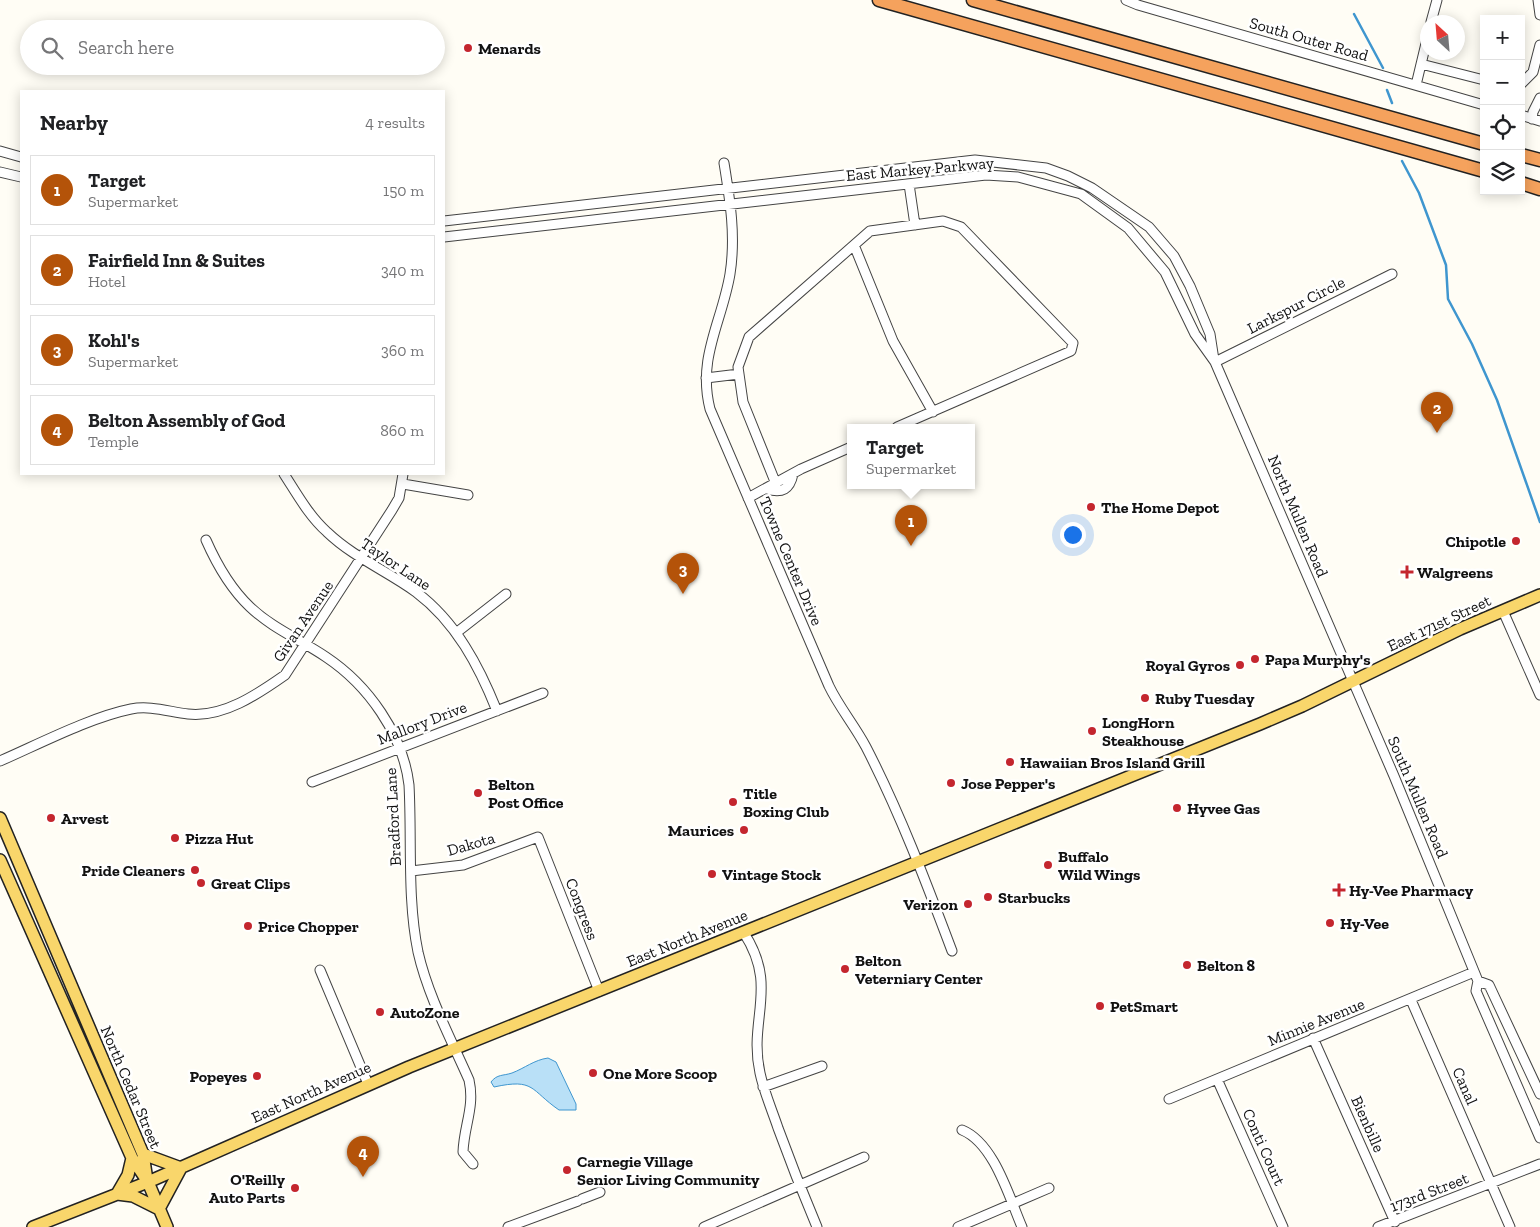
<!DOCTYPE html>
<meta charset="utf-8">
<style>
:root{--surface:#fff;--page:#f6f6f6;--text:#202124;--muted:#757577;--line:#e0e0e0;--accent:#b45309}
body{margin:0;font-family:"Zilla Slab",serif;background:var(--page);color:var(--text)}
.controls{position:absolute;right:15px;top:15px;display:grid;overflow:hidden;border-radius:0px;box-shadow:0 2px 12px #0003}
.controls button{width:45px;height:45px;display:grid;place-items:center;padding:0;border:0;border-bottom:1px solid var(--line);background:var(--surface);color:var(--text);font:25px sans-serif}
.compass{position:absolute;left:1420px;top:15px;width:45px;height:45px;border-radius:50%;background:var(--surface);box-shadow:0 2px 12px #0003;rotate:334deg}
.you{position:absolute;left:1072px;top:534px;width:18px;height:18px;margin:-12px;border:4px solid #fff;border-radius:50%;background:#1a73e8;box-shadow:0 0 0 8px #1a73e833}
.badge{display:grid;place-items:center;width:32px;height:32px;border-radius:50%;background:var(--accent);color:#fff;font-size:16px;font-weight:700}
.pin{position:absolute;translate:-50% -41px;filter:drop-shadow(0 1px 2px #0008)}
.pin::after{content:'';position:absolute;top:26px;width:18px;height:15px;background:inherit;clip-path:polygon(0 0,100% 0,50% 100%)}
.popup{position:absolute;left:847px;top:424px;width:128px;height:65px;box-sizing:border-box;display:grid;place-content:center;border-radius:0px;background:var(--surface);filter:drop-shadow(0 1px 4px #0005);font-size:16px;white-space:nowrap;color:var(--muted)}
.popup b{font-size:19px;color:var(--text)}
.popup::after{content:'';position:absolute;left:50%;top:100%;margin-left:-10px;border:10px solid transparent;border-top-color:var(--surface)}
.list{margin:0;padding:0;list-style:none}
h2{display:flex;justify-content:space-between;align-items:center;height:65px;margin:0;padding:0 20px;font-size:21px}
h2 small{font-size:16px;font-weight:400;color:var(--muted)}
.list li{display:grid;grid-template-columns:32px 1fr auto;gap:15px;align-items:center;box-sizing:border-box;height:70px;margin:0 10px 10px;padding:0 10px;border:1px solid var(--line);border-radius:0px}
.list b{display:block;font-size:19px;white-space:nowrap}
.list p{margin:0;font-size:16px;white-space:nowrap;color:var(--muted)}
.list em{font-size:16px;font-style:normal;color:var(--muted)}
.icon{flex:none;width:28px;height:28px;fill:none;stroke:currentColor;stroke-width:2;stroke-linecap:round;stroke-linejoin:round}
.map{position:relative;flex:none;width:1540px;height:1227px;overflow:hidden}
.search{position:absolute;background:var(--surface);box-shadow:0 2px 12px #0003;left:20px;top:20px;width:425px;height:55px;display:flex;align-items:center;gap:12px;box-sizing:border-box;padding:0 18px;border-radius:28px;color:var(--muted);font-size:19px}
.panel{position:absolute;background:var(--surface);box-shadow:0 2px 12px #0003;left:20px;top:90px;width:425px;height:385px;border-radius:0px}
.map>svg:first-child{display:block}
.water{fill:#b9e0f7;stroke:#3f96cf}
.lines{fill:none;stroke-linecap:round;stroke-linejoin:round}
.stream{stroke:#3f96cf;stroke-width:2.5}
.minor-casing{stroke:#444;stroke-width:11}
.major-casing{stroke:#222;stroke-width:14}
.highway-casing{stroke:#222;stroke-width:15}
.minor{stroke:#fff;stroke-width:9}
.major{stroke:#f9d66b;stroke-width:11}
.highway{stroke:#f5a25d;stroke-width:12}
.poi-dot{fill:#c4262e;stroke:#fff;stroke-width:2}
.labels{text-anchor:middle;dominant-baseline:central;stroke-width:5;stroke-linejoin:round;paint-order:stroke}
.street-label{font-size:16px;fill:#111;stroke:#fff}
.poi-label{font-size:16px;font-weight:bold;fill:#111;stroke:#fff;text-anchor:start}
</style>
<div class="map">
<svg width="1540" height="1227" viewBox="0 0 1540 1227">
<rect width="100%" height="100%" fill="#fffdf5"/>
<path class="water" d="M548,1058L556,1062L576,1104V1110H559C530,1090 535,1078 494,1087L491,1082C497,1074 503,1076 512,1073C525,1068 534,1060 548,1058Z"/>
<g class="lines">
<path class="stream" d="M1354,14L1383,68
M1387,90L1392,103
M1402,161L1419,193L1446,265L1448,299L1472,344L1497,400L1540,522"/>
<g class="minor-casing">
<path id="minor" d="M1126,0L1138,5L1484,105
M1538,0L1540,15
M1431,22L1437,0
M1421,64L1484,80
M1521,84L1533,72L1540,45
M1416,85L1428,35
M1521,115L1540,121
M1532,119L1533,112L1540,98
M0,151L21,157
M724,163C730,200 736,236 730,274C722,322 697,358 710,409L829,686C839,707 855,726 866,747C900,813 926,882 952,951
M0,172L21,177
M909,184L915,225
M444,221L975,160L1046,168L1068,176L1092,188L1149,227L1174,256L1190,286L1210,334L1214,360
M444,237L986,175L1018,177L1081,194L1128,228L1165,272L1195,334L1215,362L1394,776L1478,981L1476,991L1540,1138
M854,245L893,341L933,412
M1215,362L1392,274
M706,378L739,374
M284,474C297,494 309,516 327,532C353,557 387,571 416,592C456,622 479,666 497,711
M403,484L468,495
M776,484L743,402L738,367L749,337L870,231L943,221L961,227L1073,343L1071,351L897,427
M767,489C782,494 790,489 793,474
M748,498L801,469L851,447
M206,540C217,565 230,588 250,607C272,628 301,640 326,657C368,685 403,734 409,785C412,840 407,898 418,952C428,996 451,1039 469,1080C475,1107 464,1125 463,1152L473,1164
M1503,611L1540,695
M456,633L506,594
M0,761C39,744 91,717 131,709C150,705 170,712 188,714C223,718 258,694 285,675L392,510L399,498L403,474
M312,782L543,693
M411,871L463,865L538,837L599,991
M744,933C779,987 748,1019 760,1073C764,1092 772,1110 778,1128C790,1161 803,1194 817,1227
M320,970L368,1084
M1478,981L1489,985L1540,1094
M1411,1000L1510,1227
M1313,1038L1395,1222
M1217,1079L1283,1227
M763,1087L822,1066
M1169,1099L1474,972
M962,1130C994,1143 1009,1197 1022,1227
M582,1199L600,1192
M508,1227L578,1201
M704,1227L864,1157
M958,1227L1049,1188
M1378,1227L1540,1164"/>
</g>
<g class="major-casing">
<path id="major" d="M0,818L143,1154L147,1180
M0,860L132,1158L148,1182L167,1227
M132,1158L128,1175L117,1194L133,1196L159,1209L181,1168L143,1154
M33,1227L148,1182L409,1067L1260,724L1302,706L1460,629L1540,595"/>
</g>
<g class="highway-casing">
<path id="highway" d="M879,0L1484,171
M973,0L1484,144
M1521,155L1540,160
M1521,183L1540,189"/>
</g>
<use href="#minor" class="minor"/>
<use href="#major" class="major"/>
<use href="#highway" class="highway"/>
</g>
<g class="poi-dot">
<circle cx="468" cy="48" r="5"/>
<circle cx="1091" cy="507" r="5"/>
<circle cx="1516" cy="541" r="5"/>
<path d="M1404.5 564.5h5v5h5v5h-5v5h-5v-5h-5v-5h5z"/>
<circle cx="1255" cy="659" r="5"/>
<circle cx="1240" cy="665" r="5"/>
<circle cx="1145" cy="698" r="5"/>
<circle cx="1092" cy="731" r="5"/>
<circle cx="1010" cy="762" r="5"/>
<circle cx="951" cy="783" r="5"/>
<circle cx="478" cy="793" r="5"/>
<circle cx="733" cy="802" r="5"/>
<circle cx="1177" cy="808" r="5"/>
<circle cx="51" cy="818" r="5"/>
<circle cx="744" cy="830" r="5"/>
<circle cx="175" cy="838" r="5"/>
<circle cx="1048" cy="865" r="5"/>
<circle cx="195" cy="870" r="5"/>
<circle cx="712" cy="874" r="5"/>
<circle cx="201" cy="883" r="5"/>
<path d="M1336.5 882.5h5v5h5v5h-5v5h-5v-5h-5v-5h5z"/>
<circle cx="988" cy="897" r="5"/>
<circle cx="968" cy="904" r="5"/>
<circle cx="1330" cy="923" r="5"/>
<circle cx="248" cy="926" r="5"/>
<circle cx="1187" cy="965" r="5"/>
<circle cx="845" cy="969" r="5"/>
<circle cx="1100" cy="1006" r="5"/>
<circle cx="380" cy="1012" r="5"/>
<circle cx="593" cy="1073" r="5"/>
<circle cx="257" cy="1076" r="5"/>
<circle cx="567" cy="1170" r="5"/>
<circle cx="295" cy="1188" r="5"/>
</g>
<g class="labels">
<g class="street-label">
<text transform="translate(1309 39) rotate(16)">South Outer Road</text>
<text transform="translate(920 169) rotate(-5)">East Markey Parkway</text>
<text transform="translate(1296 305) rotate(-27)">Larkspur Circle</text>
<text transform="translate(1298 516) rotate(67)">North Mullen Road</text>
<text transform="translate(791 561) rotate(67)">Towne Center Drive</text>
<text transform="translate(396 564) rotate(34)">Taylor Lane</text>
<text transform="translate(303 621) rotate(-56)">Givan Avenue</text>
<text transform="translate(1439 623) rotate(-25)">East 171st Street</text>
<text transform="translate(422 723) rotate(-21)">Mallory Drive</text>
<text transform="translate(1418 797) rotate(67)">South Mullen Road</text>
<text transform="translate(393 817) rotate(-93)">Bradford Lane</text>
<text transform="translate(471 844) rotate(-16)">Dakota</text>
<text transform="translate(582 909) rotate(69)">Congress</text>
<text transform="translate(687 938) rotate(-22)">East North Avenue</text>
<text transform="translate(1316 1022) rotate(-22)">Minnie Avenue</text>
<text transform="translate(1465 1086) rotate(66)">Canal</text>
<text transform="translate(131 1087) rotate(67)">North Cedar Street</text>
<text transform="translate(311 1092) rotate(-24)">East North Avenue</text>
<text transform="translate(1368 1124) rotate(66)">Bienbille</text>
<text transform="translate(1264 1147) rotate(66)">Conti Court</text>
<text transform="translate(1429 1192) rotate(-21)">173rd Street</text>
</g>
<g class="poi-label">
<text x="478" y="48">Menards</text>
<text x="1101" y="507">The Home Depot</text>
<text x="1506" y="541" text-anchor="end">Chipotle</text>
<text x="1417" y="572">Walgreens</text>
<text x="1265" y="659">Papa Murphy's</text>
<text x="1230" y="665" text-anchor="end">Royal Gyros</text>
<text x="1155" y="698">Ruby Tuesday</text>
<text x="1102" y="722">LongHorn<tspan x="1102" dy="18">Steakhouse</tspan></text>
<text x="1020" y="762">Hawaiian Bros Island Grill</text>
<text x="961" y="783">Jose Pepper's</text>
<text x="488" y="784">Belton<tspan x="488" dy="18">Post Office</tspan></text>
<text x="743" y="793">Title<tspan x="743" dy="18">Boxing Club</tspan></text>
<text x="1187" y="808">Hyvee Gas</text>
<text x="61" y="818">Arvest</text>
<text x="734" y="830" text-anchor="end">Maurices</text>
<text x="185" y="838">Pizza Hut</text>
<text x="1058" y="856">Buffalo<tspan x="1058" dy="18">Wild Wings</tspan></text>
<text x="185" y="870" text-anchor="end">Pride Cleaners</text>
<text x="722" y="874">Vintage Stock</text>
<text x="211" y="883">Great Clips</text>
<text x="1349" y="890">Hy-Vee Pharmacy</text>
<text x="998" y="897">Starbucks</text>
<text x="958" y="904" text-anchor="end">Verizon</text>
<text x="1340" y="923">Hy-Vee</text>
<text x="258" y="926">Price Chopper</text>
<text x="855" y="960">Belton<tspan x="855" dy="18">Veterniary Center</tspan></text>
<text x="1197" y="965">Belton 8</text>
<text x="1110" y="1006">PetSmart</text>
<text x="390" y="1012">AutoZone</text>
<text x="603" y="1073">One More Scoop</text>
<text x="247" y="1076" text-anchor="end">Popeyes</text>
<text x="577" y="1161">Carnegie Village<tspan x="577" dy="18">Senior Living Community</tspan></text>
<text x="285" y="1179" text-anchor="end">O'Reilly<tspan x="285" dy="18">Auto Parts</tspan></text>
</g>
</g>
</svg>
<div class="controls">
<button>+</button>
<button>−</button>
<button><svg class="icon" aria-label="locate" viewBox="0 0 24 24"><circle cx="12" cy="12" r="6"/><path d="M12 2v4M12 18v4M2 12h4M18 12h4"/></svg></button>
<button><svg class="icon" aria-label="layers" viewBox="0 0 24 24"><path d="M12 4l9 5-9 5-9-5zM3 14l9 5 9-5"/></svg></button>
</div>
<svg class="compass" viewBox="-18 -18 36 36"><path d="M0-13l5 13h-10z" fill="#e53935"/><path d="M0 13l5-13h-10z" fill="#757577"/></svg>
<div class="you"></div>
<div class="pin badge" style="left:911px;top:546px">1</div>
<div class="popup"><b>Target</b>Supermarket</div>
<div class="pin badge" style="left:1437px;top:433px">2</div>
<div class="pin badge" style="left:683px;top:594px">3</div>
<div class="pin badge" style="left:363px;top:1177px">4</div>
<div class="search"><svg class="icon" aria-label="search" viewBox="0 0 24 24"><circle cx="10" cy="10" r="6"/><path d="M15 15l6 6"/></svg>Search here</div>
<section class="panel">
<h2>Nearby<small>4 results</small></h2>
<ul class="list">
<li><span class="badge">1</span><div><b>Target</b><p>Supermarket</p></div><em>150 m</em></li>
<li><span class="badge">2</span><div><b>Fairfield Inn &amp; Suites</b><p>Hotel</p></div><em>340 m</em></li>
<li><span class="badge">3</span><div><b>Kohl's</b><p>Supermarket</p></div><em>360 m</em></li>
<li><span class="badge">4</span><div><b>Belton Assembly of God</b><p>Temple</p></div><em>860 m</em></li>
</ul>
</section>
</div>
